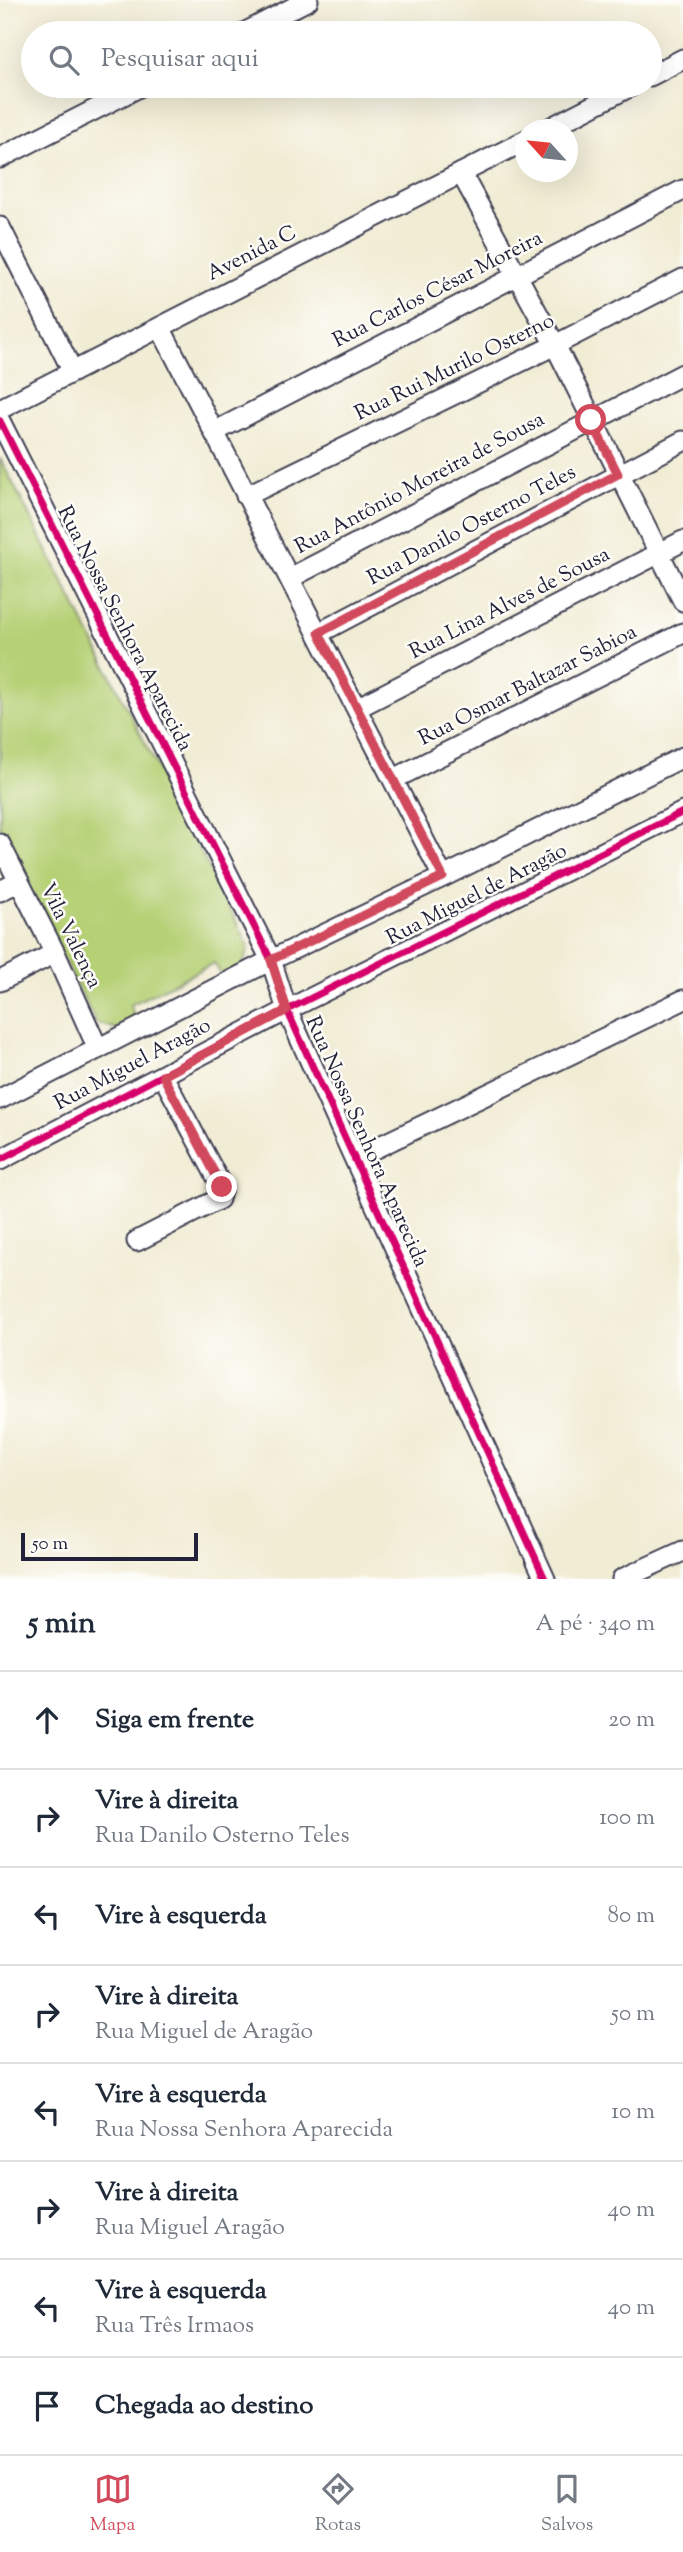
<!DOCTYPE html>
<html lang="pt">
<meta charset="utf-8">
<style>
:root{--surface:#fff;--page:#f6f6f7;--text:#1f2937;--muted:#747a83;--line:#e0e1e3;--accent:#d1495b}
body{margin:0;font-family:"Sorts Mill Goudy",serif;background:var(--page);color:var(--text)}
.compass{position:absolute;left:515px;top:119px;width:63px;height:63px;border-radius:50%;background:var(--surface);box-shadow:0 7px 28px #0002;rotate:297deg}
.scale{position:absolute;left:21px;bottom:18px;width:177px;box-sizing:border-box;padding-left:7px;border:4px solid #22223b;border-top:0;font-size:19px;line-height:24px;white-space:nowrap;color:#22223b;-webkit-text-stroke:5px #fdfcf7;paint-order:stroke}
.stop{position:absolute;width:21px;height:21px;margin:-16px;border:5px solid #d1495b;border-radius:50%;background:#fff}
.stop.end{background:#d1495b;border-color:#fff;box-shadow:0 2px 7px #0008}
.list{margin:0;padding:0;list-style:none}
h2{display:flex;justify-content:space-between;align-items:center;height:91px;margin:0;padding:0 28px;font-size:30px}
h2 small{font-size:23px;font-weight:400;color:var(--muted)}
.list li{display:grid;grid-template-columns:46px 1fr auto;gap:21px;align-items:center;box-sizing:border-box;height:98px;padding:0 28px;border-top:2px solid var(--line)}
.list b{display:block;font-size:26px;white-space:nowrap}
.list p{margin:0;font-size:23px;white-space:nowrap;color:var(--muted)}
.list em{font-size:23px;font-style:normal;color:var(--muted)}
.icon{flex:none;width:38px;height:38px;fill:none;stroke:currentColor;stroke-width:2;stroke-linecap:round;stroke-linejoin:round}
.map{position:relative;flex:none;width:683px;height:1579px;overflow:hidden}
.search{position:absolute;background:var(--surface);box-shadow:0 7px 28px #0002;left:21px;right:21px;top:21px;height:77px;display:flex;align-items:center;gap:18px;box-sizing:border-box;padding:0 24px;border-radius:38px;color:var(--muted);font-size:26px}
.sheet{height:875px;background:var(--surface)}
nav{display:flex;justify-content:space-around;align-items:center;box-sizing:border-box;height:98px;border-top:2px solid var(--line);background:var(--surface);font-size:19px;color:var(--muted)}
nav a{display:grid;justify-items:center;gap:4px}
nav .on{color:var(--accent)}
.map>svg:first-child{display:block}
.green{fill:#b5d075;stroke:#6c7958;stroke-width:2}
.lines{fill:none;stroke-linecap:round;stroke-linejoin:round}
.minor-casing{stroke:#414052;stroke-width:23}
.minor{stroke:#fff;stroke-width:19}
.cycleway-casing{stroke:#fdfcf7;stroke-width:11}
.cycleway{stroke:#d6006c;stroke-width:7}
.route{stroke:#d1495b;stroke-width:9}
.labels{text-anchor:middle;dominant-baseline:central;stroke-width:5;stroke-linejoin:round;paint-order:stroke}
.street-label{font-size:21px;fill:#22223b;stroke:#fdfcf7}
</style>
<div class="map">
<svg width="683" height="1579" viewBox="0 0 683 1579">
<rect width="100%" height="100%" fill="#fdfcf7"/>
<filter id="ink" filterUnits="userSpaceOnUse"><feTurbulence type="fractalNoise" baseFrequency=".0143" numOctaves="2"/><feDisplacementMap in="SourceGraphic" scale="14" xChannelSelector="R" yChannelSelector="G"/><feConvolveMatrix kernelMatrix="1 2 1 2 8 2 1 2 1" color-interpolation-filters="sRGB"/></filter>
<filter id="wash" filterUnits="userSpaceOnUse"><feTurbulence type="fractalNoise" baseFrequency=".00686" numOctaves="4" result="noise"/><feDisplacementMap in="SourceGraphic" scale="28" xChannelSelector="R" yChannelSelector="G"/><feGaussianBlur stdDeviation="1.57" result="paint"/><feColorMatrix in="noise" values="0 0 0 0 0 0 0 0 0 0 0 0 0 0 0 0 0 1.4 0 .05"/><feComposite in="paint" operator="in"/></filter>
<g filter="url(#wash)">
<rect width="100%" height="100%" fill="#f1ecd4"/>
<path class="green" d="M0,458L249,947L243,965L226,974H221L214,963L130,1005L136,1019L117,1029L96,1023L0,833Z"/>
</g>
<g filter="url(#ink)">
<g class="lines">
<g class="minor-casing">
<path id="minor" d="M244,33L308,0
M650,76L683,59
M546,130L631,86
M0,158L141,86
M461,173L555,345L683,601
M0,227L73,372
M160,327L443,877
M0,409L526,140
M0,421L271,960L287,1010L545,1579
M214,432L683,190
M246,496L555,345L683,279
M290,578L683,374
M319,633L683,441
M357,708L683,541
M394,779L683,633
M0,844L55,953L98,1049
M0,891L18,882
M0,981L55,953
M0,1099L271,960L443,877L683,757
M355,1158L683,1000
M0,1160L287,1010L683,812
M137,1241L219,1199L222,1187L163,1076
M622,1579L683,1551"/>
</g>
<use href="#minor" class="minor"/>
<g class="cycleway-casing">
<path id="cycleway" d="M0,421L271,960L287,1010L545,1579
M0,1160L287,1010L683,812"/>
</g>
<use href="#cycleway" class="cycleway"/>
</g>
</g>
<g class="lines" filter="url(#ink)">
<path class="route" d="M222,1187L163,1076L287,1010L271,960L443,877L319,633L618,474L591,420"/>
</g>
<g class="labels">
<g class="street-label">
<text transform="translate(252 254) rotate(-27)">Avenida C</text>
<text transform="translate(438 290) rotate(-27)">Rua Carlos César Moreira</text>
<text transform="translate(455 368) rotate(-26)">Rua Rui Murilo Osterno</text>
<text transform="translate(420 484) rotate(-28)">Rua Antônio Moreira de Sousa</text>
<text transform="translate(472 526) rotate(-28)">Rua Danilo Osterno Teles</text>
<text transform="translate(510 604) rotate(-27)">Rua Lina Alves de Sousa</text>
<text transform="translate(124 629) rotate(63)">Rua Nossa Senhora Aparecida</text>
<text transform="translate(528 686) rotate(-27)">Rua Osmar Baltazar Sabioa</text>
<text transform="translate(477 895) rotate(-27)">Rua Miguel de Aragão</text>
<text transform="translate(70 936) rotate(64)">Vila Valença</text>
<text transform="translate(133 1065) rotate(-28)">Rua Miguel Aragão</text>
<text transform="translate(366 1142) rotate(66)">Rua Nossa Senhora Aparecida</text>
</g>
</g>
</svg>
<svg class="compass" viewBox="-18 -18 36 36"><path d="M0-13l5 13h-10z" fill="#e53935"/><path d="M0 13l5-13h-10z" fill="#747a83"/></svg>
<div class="scale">50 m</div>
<div class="stop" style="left:591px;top:420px"></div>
<div class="stop end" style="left:222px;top:1187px"></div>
<div class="search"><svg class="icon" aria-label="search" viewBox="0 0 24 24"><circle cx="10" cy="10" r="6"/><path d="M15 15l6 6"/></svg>Pesquisar aqui</div>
</div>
<section class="sheet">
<h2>5 min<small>A pé · 340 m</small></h2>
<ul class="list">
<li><svg class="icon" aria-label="ahead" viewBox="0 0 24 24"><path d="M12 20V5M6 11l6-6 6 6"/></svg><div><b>Siga em frente</b></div><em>20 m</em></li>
<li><svg class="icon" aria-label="right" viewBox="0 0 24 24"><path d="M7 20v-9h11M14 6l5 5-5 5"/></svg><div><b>Vire à direita</b><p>Rua Danilo Osterno Teles</p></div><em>100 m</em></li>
<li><svg class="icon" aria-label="left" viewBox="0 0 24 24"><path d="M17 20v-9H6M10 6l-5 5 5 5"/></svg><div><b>Vire à esquerda</b></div><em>80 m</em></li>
<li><svg class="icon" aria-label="right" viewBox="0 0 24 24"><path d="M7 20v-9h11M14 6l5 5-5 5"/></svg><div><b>Vire à direita</b><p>Rua Miguel de Aragão</p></div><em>50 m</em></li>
<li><svg class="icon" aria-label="left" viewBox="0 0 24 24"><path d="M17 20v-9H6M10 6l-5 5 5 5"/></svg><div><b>Vire à esquerda</b><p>Rua Nossa Senhora Aparecida</p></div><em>10 m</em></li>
<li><svg class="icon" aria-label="right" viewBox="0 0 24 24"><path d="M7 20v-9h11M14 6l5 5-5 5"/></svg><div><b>Vire à direita</b><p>Rua Miguel Aragão</p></div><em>40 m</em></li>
<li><svg class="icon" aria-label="left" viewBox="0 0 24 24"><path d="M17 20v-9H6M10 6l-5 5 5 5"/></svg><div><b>Vire à esquerda</b><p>Rua Três Irmaos</p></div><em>40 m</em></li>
<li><svg class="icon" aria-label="arrive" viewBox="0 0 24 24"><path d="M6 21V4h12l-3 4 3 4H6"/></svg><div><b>Chegada ao destino</b></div></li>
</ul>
</section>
<nav>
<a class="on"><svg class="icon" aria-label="map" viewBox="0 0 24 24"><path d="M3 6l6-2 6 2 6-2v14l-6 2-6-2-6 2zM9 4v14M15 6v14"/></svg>Mapa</a>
<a><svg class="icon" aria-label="directions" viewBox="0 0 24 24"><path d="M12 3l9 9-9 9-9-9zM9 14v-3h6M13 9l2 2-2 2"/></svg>Rotas</a>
<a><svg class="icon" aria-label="saved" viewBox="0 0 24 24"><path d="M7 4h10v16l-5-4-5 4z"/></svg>Salvos</a>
</nav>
